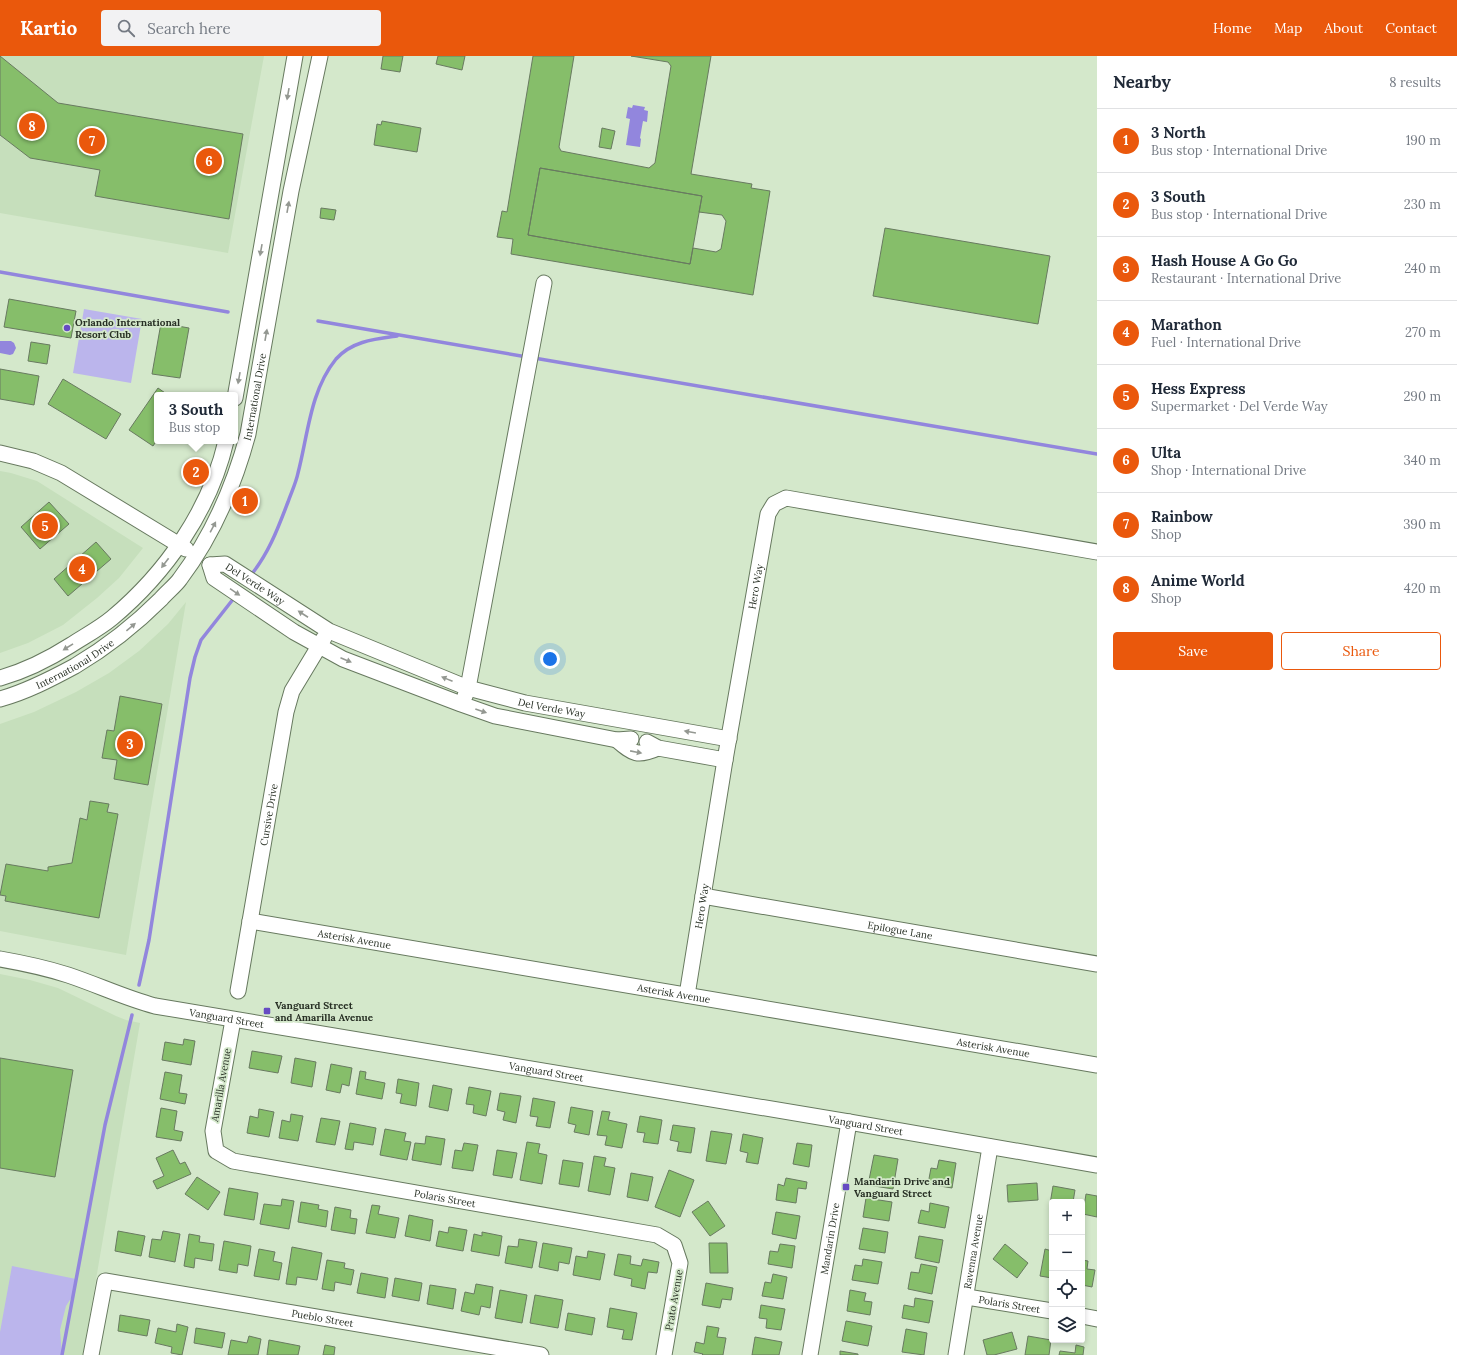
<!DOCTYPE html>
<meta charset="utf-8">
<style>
:root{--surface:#fff;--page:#f2f2f3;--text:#1f2937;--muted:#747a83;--line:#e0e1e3;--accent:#ea580c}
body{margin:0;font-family:Lora,serif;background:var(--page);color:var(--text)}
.controls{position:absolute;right:12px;bottom:12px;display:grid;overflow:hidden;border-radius:4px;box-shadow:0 2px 6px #0003}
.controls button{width:36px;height:36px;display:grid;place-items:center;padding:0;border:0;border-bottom:1px solid var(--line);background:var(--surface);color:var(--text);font:20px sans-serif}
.you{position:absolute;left:550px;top:603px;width:14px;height:14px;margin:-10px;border:3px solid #fff;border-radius:50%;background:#1a73e8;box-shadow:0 0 0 6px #1a73e833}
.badge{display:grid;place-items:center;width:26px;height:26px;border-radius:50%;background:var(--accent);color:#fff;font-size:13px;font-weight:700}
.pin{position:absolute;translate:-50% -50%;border:2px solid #fff;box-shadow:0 1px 4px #0006}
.popup{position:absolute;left:154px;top:336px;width:84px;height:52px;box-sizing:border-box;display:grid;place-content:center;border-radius:4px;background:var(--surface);filter:drop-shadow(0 1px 3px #0005);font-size:13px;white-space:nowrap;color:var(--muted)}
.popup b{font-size:15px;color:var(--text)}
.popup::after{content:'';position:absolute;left:50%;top:100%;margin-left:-8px;border:8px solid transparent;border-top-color:var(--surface)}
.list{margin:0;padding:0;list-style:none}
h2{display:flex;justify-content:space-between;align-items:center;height:52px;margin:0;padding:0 16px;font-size:17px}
h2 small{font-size:13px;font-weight:400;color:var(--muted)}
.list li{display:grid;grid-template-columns:26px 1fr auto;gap:12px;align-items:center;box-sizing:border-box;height:64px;padding:0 16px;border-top:1px solid var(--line)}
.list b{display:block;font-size:15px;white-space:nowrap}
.list p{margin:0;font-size:13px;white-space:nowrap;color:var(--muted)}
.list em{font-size:13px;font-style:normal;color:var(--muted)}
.actions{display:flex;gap:8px;padding:12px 16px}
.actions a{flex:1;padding:9px 0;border:1px solid var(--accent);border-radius:4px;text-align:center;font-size:14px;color:var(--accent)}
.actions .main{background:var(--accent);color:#fff}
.icon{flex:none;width:22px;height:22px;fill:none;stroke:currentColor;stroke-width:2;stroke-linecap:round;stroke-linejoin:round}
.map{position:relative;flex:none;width:1097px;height:1299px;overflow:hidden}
header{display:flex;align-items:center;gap:24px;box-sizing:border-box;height:56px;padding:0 20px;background:var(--accent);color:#fff}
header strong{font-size:19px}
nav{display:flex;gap:22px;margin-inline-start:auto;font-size:14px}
.search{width:280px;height:36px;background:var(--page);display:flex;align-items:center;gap:10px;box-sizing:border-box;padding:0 14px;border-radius:4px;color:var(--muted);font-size:15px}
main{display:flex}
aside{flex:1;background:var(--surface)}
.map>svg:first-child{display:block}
.built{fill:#c6dfbc}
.green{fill:#bbb5ec}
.water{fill:#9286dd}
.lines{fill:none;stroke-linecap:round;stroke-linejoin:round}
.stream{stroke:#9286dd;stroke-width:3.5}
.building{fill:#86be6a;stroke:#687a60;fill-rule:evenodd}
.minor-casing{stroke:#67795f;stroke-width:17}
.minor{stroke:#fff;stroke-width:15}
.oneway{fill:#949892}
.poi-dot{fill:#664bc3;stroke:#d4e8cb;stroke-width:1.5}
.labels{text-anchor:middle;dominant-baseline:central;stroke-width:3.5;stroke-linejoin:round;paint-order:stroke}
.poi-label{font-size:10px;font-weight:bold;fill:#283025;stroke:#d4e8cb;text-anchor:start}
.street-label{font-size:10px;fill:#283025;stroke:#d4e8cb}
</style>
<header>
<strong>Kartio</strong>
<div class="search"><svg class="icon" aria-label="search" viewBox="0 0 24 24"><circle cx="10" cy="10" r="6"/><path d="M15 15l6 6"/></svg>Search here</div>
<nav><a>Home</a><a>Map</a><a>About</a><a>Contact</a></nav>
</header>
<main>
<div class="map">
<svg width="1097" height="1299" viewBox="0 0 1097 1299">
<rect width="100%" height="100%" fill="#d4e8cb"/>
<path class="built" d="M0,0H264L228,197L0,157Z
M0,415L11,417L37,425L143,492L119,522L97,542L63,569L28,587L0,597Z
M186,546L126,899L0,875V668L34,656L76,636L109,617L139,595L168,568Z
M0,918L30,924L58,932L116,960L126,964L140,967L83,1299H0Z"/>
<path class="green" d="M84,253L142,263L131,327L73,317Z
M12,1210L76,1223L73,1239L66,1250L60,1274L62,1299H0V1276Z"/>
<path class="water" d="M633,49L645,51L644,54L648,55L647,66L643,65L640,82L641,83L640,91L626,89L630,63L626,62L628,51L632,52Z
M0,285H11L14,287L16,292L13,298L10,299L0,297Z"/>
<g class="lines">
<path class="stream" d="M0,216L228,256
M318,265L527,301
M534,302L1097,398
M251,519C269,497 278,472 288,446C291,437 296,427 298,417C308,379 310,335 336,303C352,285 375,283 397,280
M139,929L149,884L190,622L195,601L201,584L234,542
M62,1299L105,1069L132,959"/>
</g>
<path class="building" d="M0,0L58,47L243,78L229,163L95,140L100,114L30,102L0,79Z
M383,0H403L400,16L381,13Z
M438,0H465L462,14L436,8Z
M533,0H574L559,91L561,95L649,112L655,107L671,10L668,6L631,0H711L691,118L752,128L751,132L770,135L753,239L511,198L513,183L497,181L502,155L507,156ZM540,112L702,140L699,156L722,159L726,165L721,193L716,196L693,192L690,208L528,179Z
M382,65L421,72L417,96L374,89L377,68L381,69Z
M602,72L615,75L611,93L599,91Z
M540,112L702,140L690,208L528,179Z
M321,152L336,154L334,164L320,162Z
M885,172L1050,200L1038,268L873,240Z
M9,243L76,255L71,282L4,271Z
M161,267L189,272L180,322L152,318Z
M31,286L50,289L47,308L28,305Z
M0,313L39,320L34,349L0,343Z
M63,323L121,358L106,383L48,348Z
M158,332L168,339H157V384L153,390L129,374Z
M49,446L69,468L40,493L21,471Z
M96,486L111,503L68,540L54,523Z
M120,640L162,648L148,729L114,723L117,704L102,702L107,674L114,675Z
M90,745L109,748L107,756L118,758L99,862L5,845L6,840L0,839L6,808L48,815V811L72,807L80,762L87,764Z
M184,983L195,985L191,1009L162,1004L165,986L183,989Z
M252,995L282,1000L278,1017L249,1012Z
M0,1002L73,1014L55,1121L0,1112Z
M295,1002L316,1006L312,1031L291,1027Z
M331,1008L352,1012L349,1030L342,1028L340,1037L326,1034Z
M360,1015L366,1016L365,1023L385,1027L382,1043L356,1038Z
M165,1016L182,1019L179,1037L187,1038L185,1048L160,1043Z
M398,1023L419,1027L416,1050L400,1047L402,1038L396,1037Z
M433,1029L452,1033L448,1055L429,1051Z
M469,1031L491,1035L486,1060L473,1057L474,1049L466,1048Z
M500,1037L521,1040L516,1067L503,1064L505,1056L497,1054Z
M533,1042L555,1046L550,1072L536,1070L538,1061L530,1060Z
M571,1051L593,1055L589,1079L574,1076L576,1069L568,1067Z
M161,1052L177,1055L174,1074L183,1076L181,1085L156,1081Z
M259,1053L274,1056L269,1081L247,1077L250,1060L258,1062Z
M602,1055L610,1056L608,1064L627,1068L622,1092L605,1089L607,1080L597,1079Z
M291,1058L303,1060L298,1085L279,1082L282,1064L290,1066Z
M640,1060L662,1064L658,1088L643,1086L645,1077L637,1076Z
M321,1062L340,1065L335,1089L316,1086Z
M350,1067L376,1072L373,1089L354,1086L353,1094L345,1093Z
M673,1069L695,1072L691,1097L677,1095L679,1086L670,1084Z
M385,1073L406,1077L404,1085L411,1086L407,1104L380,1099Z
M711,1075L732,1078L726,1108L706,1105Z
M743,1078L763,1082L758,1108L746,1106L748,1097L740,1095Z
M426,1080L445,1083L441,1109L412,1104L415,1087L425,1088Z
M527,1086L540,1088L538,1097L547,1099L542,1128L520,1124Z
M464,1087L478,1089L473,1115L452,1112L455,1094L462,1095Z
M797,1087L812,1089L809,1111L793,1108Z
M173,1094L180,1108L185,1106L191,1118L157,1133L153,1125L164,1120L156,1102Z
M497,1094L517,1097L512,1122L493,1119Z
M874,1099L898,1103L893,1133L868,1129Z
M594,1100L606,1102L604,1110L615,1112L610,1139L588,1135Z
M563,1104L583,1107L579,1131L559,1128Z
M939,1104L956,1107L952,1132L928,1128L931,1112L937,1113Z
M669,1114L694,1124L680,1161L655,1151Z
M631,1117L653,1121L648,1145L627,1141Z
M197,1121L220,1136L208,1154L185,1138Z
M786,1122L807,1126L806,1133L798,1132L796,1147L776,1144L778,1128L784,1130Z
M1037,1127L1038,1144L1008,1146L1007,1129Z
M1053,1130L1075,1134L1073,1146H1052V1148H1050Z
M229,1132L258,1137L254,1164L224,1159Z
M1086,1138L1097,1140V1161L1083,1158Z
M866,1142L892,1146L889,1165L863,1161Z
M282,1143L294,1145L289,1173L260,1168L264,1148L281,1150Z
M708,1145L725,1170L710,1180L692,1156Z
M301,1146L319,1149L318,1153L328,1155L326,1171L298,1166Z
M930,1147L949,1151L945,1172L918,1167L921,1154L929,1156Z
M372,1149L380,1150L378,1158L399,1162L395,1182L366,1177Z
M335,1151L351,1154L350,1162L357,1163L355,1178L331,1174Z
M776,1156L800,1160L796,1183L772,1178Z
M409,1159L433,1164L430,1185L405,1180Z
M449,1171L467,1174L463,1195L436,1190L439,1175L448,1177Z
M863,1172L888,1176L885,1197L859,1193Z
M118,1175L145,1180L141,1200L115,1195Z
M163,1175L180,1178L175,1206L149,1201L152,1183L161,1184Z
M482,1176L502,1180L499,1200L471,1195L474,1178L482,1180Z
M189,1178L200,1180L199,1186L214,1188L212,1205L195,1202L194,1212L184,1210Z
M919,1180L943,1184L939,1207L915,1202Z
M519,1183L537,1186L532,1212L505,1207L508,1190L518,1191Z
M224,1185L251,1190L248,1210L238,1208L237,1217L219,1214Z
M543,1187L572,1192L569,1208L559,1206L558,1215L539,1211Z
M709,1187H727L728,1217H710Z
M780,1188L795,1190L792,1212L768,1208L770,1195L778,1196Z
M1005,1188L1028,1207L1017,1222L993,1203Z
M292,1191L322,1197L317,1224L297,1221L296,1229L286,1228Z
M259,1193L275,1196L273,1205L282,1207L279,1224L254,1220Z
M1045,1193L1052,1195V1222L1040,1220Z
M588,1195L605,1198L600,1224L573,1219L576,1200L587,1202Z
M618,1198L631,1200L630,1208L641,1210L643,1203L659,1206L657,1217L648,1216L645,1233L631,1230L632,1223L614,1219Z
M863,1203L882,1206L878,1228L852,1224L855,1209L862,1210Z
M327,1204L345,1207L344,1212L354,1214L351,1229L335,1226L334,1235L322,1233Z
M1082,1204L1088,1205L1087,1213L1095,1214L1092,1231L1082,1229Z
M921,1208L937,1211L932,1238L908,1233L911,1216L919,1217Z
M361,1217L388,1222L385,1242L357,1237Z
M773,1218L787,1221L783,1243L762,1240L765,1226L771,1227Z
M395,1222L422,1227L419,1245L392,1240Z
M706,1227L733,1232L731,1244L722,1243L720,1252L702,1249Z
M476,1228L493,1231L490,1252L481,1250L479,1259L461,1255L465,1236L474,1238Z
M430,1229L456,1233L453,1253L427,1248Z
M500,1234L527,1239L522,1267L495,1262Z
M850,1234L866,1237L864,1245L872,1246L870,1259L847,1255Z
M535,1239L563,1244L558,1272L530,1267Z
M915,1242L933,1245L929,1267L902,1262L904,1249L914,1251Z
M761,1249L785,1253L781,1274L766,1272L767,1263L759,1262Z
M610,1252L637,1257L632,1284L622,1283L624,1274L607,1271Z
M568,1257L595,1262L592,1279L565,1274Z
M120,1259L150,1264L147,1280L118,1275Z
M846,1265L872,1270L868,1290L842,1285Z
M177,1268L188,1271L182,1299L171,1297L172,1291L155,1287L158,1272L176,1276Z
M707,1270L719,1272L717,1281L726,1282L723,1299H702L703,1298L694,1296L696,1286L704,1288Z
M196,1272L225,1277L222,1292L194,1287Z
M906,1273L927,1277L924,1299L902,1296Z
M1012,1276L1017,1293L994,1299H987L983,1284Z
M249,1280L261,1283L258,1299H228L231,1284L247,1287Z
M1028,1280L1051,1284L1049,1299H1025Z
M755,1281L782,1286L779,1299H752Z
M269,1284L300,1290L298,1299H267Z
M325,1289L335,1291L334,1299H323Z
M1076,1289L1084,1291L1083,1299H1059L1060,1295L1075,1297Z
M840,1295L858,1298V1299H840Z"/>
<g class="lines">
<g class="minor-casing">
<g id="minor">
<path d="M235,342L295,0"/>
<path d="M0,397L33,405L61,417L186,493"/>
<path id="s1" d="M210,509L225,508L329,575L468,632L525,647L729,683"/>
<path d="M210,509L214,522L294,576L343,603L461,648L495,660L617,684L631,683"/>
<path d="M0,622C25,615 49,603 71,589C85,580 100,572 112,562C166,517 210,454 226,385"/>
<path d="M465,640L468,632L544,227"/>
<path id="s2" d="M0,643C26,636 51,623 75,610C107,591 135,569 161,543C167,536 175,530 180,523C213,479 234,430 248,378L291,135L320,0"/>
<path d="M617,684C633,698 638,701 658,692"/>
<path d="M647,686L658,692L725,704"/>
<path id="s3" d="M703,840L1097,908"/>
<path id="s4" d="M250,865L1097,1009"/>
<path id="s5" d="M0,903C23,907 46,912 68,919C98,929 125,942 155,950L849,1066L1097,1109"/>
<path id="s6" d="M238,935L286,656L292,635L324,582"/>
<path id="s7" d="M687,939L725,704L768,458L774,448L786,442L1097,496"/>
<path id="s8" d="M233,964L213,1075L216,1095L233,1105L657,1179L674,1189L680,1207L664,1299"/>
<path id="s9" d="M967,1241L1052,1255"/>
<path d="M1082,1260L1097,1263"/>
<path id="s10" d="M91,1299L105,1225L541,1299"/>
<path id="s11" d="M810,1299L849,1066"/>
<path id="s12" d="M956,1299L990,1091"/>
</g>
</g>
<use href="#minor" class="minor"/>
</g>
<defs><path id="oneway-solid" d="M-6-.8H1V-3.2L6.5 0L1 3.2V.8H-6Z"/></defs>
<g class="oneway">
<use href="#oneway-solid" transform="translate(288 38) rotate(100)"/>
<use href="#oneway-solid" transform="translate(288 151) rotate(-80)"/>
<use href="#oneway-solid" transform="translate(261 194) rotate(100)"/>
<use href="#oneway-solid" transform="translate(266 279) rotate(-80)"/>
<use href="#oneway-solid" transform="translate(239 322) rotate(100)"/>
<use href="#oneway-solid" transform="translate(213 471) rotate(-62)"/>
<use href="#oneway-solid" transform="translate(165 507) rotate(127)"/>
<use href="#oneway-solid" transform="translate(235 536) rotate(34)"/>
<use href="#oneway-solid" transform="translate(303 558) rotate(-147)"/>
<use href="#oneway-solid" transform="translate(131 571) rotate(-40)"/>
<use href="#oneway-solid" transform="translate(68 591) rotate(148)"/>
<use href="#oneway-solid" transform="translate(346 604) rotate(23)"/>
<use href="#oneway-solid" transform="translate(447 623) rotate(-158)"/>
<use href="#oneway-solid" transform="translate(481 655) rotate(19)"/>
<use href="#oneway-solid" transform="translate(690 676) rotate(-170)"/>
<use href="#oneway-solid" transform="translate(636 696) rotate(11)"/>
</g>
<g class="poi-dot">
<circle cx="67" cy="272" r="4"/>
<rect x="263" y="951" width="8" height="8" rx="2"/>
<rect x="842" y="1127" width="8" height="8" rx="2"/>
</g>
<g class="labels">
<g class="poi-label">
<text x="75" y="266">Orlando International<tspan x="75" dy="12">Resort Club</tspan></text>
<text x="275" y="949">Vanguard Street<tspan x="275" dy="12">and Amarilla Avenue</tspan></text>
<text x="854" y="1125">Mandarin Drive and<tspan x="854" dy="12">Vanguard Street</tspan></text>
</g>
<g class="street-label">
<text stroke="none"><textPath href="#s2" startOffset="418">International Drive</textPath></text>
<text stroke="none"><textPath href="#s1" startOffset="51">Del Verde Way</textPath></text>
<text stroke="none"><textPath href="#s7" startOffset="414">Hero Way</textPath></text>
<text stroke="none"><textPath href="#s2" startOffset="83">International Drive</textPath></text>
<text stroke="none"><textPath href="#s1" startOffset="375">Del Verde Way</textPath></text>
<text stroke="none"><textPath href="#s6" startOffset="179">Cursive Drive</textPath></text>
<text stroke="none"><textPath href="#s7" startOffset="90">Hero Way</textPath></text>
<text stroke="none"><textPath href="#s3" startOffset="200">Epilogue Lane</textPath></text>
<text stroke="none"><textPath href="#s4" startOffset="106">Asterisk Avenue</textPath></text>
<text stroke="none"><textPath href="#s4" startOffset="430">Asterisk Avenue</textPath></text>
<text stroke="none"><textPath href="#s5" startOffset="235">Vanguard Street</textPath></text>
<text stroke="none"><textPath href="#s4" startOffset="754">Asterisk Avenue</textPath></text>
<text stroke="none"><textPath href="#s5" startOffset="559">Vanguard Street</textPath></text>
<text transform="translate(221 1029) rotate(-80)">Amarilla Avenue</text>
<text stroke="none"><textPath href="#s5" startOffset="883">Vanguard Street</textPath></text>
<text stroke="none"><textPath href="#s8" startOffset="368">Polaris Street</textPath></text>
<text stroke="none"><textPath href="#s11" startOffset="118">Mandarin Drive</textPath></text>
<text stroke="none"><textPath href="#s12" startOffset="105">Ravenna Avenue</textPath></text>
<text transform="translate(674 1244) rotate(-80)">Prato Avenue</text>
<text stroke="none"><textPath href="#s9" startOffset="43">Polaris Street</textPath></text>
<text stroke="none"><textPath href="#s10" startOffset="296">Pueblo Street</textPath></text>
</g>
</g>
</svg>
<div class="controls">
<button>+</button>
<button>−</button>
<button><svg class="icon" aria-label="locate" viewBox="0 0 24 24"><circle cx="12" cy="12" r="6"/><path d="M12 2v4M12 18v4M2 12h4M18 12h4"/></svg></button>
<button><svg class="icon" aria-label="layers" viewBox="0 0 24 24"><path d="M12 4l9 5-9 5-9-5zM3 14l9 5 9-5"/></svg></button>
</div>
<div class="you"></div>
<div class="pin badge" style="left:245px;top:445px">1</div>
<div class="pin badge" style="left:196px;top:416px">2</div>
<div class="popup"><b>3 South</b>Bus stop</div>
<div class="pin badge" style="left:130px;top:688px">3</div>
<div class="pin badge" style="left:82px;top:513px">4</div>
<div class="pin badge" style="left:45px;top:470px">5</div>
<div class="pin badge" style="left:209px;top:105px">6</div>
<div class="pin badge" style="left:92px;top:85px">7</div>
<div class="pin badge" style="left:32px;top:70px">8</div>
</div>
<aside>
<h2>Nearby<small>8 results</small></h2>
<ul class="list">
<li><span class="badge">1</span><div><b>3 North</b><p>Bus stop · International Drive</p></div><em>190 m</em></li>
<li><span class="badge">2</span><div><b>3 South</b><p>Bus stop · International Drive</p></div><em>230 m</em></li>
<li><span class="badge">3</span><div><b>Hash House A Go Go</b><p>Restaurant · International Drive</p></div><em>240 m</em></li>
<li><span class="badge">4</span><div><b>Marathon</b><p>Fuel · International Drive</p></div><em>270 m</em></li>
<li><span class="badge">5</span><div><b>Hess Express</b><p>Supermarket · Del Verde Way</p></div><em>290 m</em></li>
<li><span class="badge">6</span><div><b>Ulta</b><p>Shop · International Drive</p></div><em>340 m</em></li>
<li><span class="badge">7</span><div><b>Rainbow</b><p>Shop</p></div><em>390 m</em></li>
<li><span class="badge">8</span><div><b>Anime World</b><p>Shop</p></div><em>420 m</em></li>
</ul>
<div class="actions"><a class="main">Save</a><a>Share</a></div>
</aside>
</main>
